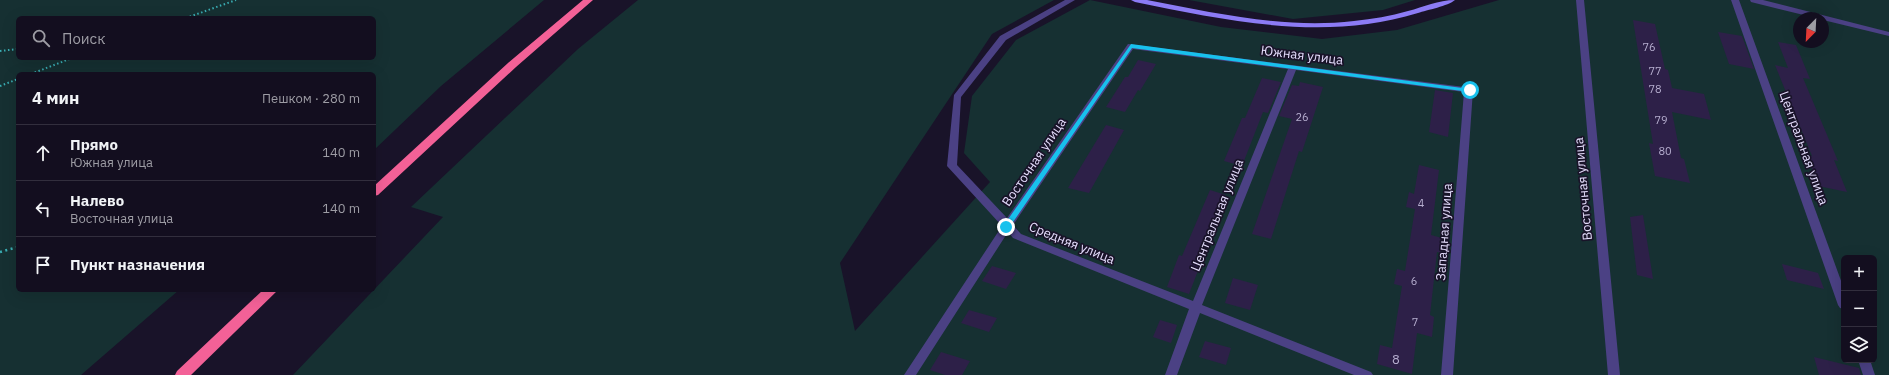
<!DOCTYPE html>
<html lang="ru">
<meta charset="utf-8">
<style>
:root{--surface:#130e1f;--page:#1c1728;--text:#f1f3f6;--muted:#9d9ca4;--line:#322e3d}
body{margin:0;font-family:"IBM Plex Sans",sans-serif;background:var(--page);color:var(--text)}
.controls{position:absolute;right:12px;bottom:12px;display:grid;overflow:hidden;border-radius:6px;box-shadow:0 4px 16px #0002}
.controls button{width:36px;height:36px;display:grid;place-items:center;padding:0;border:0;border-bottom:1px solid var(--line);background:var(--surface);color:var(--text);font:20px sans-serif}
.compass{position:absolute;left:1793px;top:12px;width:36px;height:36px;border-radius:50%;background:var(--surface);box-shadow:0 4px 16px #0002;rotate:204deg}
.stop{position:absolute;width:12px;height:12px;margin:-9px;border:3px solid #18c1ed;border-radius:50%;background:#fff}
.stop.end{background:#18c1ed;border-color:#fff;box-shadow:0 1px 4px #0008}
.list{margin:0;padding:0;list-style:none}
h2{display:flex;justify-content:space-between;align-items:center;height:52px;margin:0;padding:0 16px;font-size:17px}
h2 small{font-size:13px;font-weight:400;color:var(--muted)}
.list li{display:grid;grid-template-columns:26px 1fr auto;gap:12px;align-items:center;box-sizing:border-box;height:56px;padding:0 16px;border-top:1px solid var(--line)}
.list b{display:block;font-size:15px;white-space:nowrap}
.list p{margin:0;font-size:13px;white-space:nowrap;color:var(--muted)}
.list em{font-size:13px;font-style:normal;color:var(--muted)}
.icon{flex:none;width:22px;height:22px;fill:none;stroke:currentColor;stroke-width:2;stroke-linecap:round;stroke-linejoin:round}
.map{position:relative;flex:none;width:1889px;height:375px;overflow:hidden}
.search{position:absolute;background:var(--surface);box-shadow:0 4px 16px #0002;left:16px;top:16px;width:360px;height:44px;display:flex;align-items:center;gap:10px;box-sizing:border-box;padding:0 14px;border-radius:6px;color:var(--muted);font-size:15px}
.panel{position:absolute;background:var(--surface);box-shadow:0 4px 16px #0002;left:16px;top:72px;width:360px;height:220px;border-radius:6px}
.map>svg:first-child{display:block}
.green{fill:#163032;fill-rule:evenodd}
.building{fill:#2d2048}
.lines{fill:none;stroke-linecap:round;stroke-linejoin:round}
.path-far1{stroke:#3aadb3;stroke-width:2;stroke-dasharray:1.5 2.5;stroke-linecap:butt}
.path{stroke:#3aadb3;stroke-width:2.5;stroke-dasharray:2 3.5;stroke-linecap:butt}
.street{fill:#4b4184;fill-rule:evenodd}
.secondary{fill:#8c7bf5;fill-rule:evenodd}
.highway{fill:#f36197;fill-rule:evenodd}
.route{fill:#18c1ed}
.labels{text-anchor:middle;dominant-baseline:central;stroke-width:3.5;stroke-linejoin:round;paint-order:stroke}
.number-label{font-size:11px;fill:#b6aecf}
.street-label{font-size:13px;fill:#e4ddfc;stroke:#191329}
.near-number-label{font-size:13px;fill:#b6aecf}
</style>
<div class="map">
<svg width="1889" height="375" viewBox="0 0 1889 375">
<rect width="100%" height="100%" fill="#191329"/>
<path class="green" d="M0,0H544L441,86L374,150V74H18V290H179L81,375H0ZM18,18H374V58H18Z
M638,0H1054L992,34L840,263L855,331L990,182L964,153L972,96L1016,40L1090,0L1221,27L1322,39L1397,30L1499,0H1889V375H293L443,217L411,207L578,49ZM1799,18H1823V42H1799ZM1844,258H1874V360H1844Z
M1189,0H1415L1383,10L1293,19Z"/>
<path class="building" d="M1633,20L1655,24L1665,69L1668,70L1672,88L1704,94L1711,120L1672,112L1681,158L1684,159L1690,183L1655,176L1649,143L1653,144Z
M1718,32L1742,36L1754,69L1729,64Z
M1778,42L1796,45L1810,79L1803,78L1838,161L1834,160L1847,192L1818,186L1807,155L1812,156L1775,65L1788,68Z
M1138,60L1156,64L1140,91L1138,90L1125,112L1106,107L1125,77H1128Z
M1262,78L1281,82L1268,113L1263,112L1242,166L1224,161L1242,118H1245Z
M1300,82L1323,87L1302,152L1299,151L1271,239L1252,234L1292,119L1279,116L1292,85L1299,86Z
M1435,90L1453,93L1448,137L1429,132Z
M1106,125L1124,130L1089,193L1068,188Z
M1419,165L1439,170L1431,235L1442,238L1441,253L1437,252L1430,315L1434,317L1432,337L1417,333L1412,374L1377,364L1380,345L1392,348L1402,286L1394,284L1397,269L1405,271L1415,209L1406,207L1409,192L1414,194Z
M1210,190L1226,195L1212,230L1216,231L1210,246L1208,245L1189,294L1167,287L1179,255L1182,256Z
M1643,215L1653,279L1637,275L1630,217Z
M1782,264L1818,273L1824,289L1787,280Z
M992,266L1016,273L1006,289L982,281Z
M1233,278L1258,285L1250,310L1225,303Z
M969,310L997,318L989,332L961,323Z
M1160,320L1177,325L1171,343L1153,337Z
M1205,341L1231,348L1226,365L1199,357Z
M941,352L970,361L962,375H945L930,370Z
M1814,357L1859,368L1861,375H1819Z"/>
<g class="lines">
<path class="path-far1" d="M186,18L236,0
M0,51L18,49
M31,74L72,58
M0,86L18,79"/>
<path class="path" d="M0,252L18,247"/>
<path class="street" d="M1065,0H1075L1006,40L961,97L957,165L1007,218L1128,44L1472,88L1473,90L1453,375H1441L1464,92L1296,70L1202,305L1371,372L1373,375H1354L1200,313L1177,375H1165L1189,309L1013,238L1008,232L916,375H904L1002,226L947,166L954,95L1000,36ZM1133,49L1288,69L1193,301L1021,234L1013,225Z
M1576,0H1584L1620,375H1608Z
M1731,0H1739L1844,289V309L1840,308L1838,305Z
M1750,0H1763L1889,32V36L1823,20V18H1816L1751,2Z
M1858,360H1870L1875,375H1863Z"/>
<path class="secondary" d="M1131,0H1147C1215,13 1284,29 1354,21C1373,19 1390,16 1408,11C1424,7 1438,0 1455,0C1448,6 1427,10 1418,13C1324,42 1229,21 1135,2Z"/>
<path class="highway" d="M583,0H593L516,67L378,195L374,196V186L508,63Z
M263,290H278L191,375H175L177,371Z"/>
</g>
<path class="route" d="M1131,44L1470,89L1472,90L1470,92L1132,48L1009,228H1004V225Z"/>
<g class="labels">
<g class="number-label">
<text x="1649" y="47">76</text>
<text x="1655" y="71">77</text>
<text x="1655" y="89">78</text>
<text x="1302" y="117">26</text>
<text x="1661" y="120">79</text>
<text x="1665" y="151">80</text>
<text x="1421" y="203">4</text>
<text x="1414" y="281">6</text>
<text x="1415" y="322">7</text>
</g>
<g class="street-label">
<text transform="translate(1302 55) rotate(7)">Южная улица</text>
<text transform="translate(1804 148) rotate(70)">Центральная улица</text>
<text transform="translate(1034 162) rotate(-56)">Восточная улица</text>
<text transform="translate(1583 189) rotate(-95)">Восточная улица</text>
<text transform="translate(1217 215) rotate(-68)">Центральная улица</text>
<text transform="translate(1444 232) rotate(-86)">Западная улица</text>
<text transform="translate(1072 243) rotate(22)">Средняя улица</text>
</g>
<g class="near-number-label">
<text x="1396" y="359">8</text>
</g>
</g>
</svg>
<div class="controls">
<button>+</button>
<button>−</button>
<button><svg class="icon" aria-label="layers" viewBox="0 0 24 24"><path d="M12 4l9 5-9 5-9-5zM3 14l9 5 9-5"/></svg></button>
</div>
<svg class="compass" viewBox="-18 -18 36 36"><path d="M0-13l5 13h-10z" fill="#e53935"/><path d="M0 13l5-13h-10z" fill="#9d9ca4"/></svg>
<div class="stop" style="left:1470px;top:90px"></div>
<div class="stop end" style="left:1006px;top:227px"></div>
<div class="search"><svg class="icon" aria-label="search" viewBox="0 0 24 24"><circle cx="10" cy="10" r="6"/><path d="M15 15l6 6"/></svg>Поиск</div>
<section class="panel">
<h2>4 мин<small>Пешком · 280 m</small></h2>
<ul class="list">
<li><svg class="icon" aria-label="ahead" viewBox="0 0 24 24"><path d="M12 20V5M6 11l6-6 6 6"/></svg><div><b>Прямо</b><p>Южная улица</p></div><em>140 m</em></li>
<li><svg class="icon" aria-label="left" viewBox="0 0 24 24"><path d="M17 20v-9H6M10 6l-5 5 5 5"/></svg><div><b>Налево</b><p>Восточная улица</p></div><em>140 m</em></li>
<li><svg class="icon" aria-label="arrive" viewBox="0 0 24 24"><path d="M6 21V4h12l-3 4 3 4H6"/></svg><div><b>Пункт назначения</b></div></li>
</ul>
</section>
</div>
